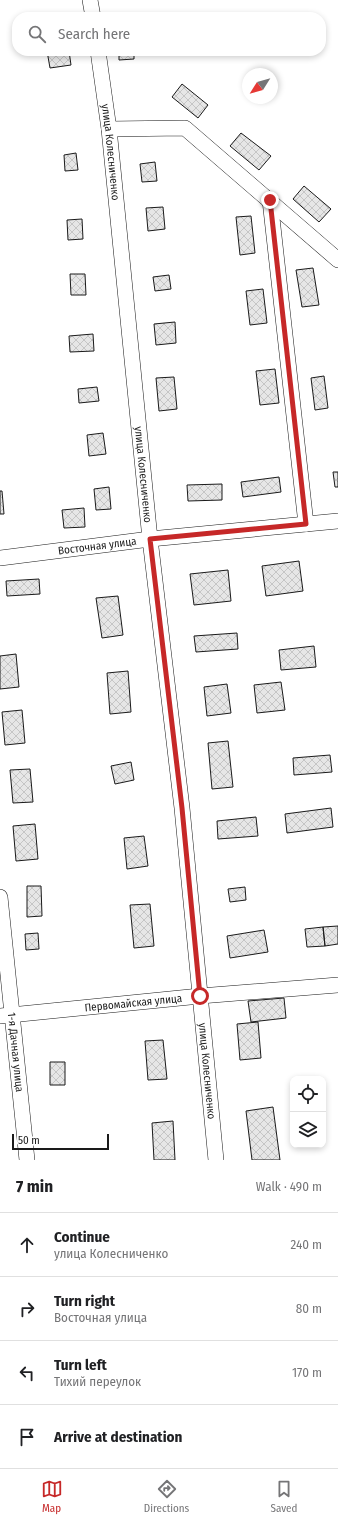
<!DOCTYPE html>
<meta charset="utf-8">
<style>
:root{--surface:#fff;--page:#f2f2f2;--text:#202124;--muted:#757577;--line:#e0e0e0;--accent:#c62828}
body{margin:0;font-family:"Fira Sans Condensed",sans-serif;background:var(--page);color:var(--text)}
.controls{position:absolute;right:12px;bottom:12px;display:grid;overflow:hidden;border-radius:8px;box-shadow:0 2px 6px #0003}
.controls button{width:36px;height:36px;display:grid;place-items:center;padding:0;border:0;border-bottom:1px solid var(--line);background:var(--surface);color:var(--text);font:20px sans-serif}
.compass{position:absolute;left:242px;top:68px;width:36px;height:36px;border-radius:50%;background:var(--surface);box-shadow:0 2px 6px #0003;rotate:233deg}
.scale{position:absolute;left:12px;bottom:10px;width:97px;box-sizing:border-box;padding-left:4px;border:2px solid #1a1a1a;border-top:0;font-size:11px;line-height:14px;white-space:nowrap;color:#1a1a1a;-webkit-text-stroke:3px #fff;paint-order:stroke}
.stop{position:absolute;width:12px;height:12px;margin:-9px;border:3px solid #c62828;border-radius:50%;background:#fff}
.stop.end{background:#c62828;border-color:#fff;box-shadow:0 1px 4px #0008}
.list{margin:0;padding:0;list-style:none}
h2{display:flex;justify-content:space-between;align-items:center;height:52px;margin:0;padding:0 16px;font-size:17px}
h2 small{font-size:13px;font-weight:400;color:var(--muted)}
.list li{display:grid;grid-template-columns:26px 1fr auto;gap:12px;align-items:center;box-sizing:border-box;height:64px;padding:0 16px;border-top:1px solid var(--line)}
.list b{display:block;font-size:15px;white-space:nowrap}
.list p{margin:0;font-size:13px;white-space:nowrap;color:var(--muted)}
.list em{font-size:13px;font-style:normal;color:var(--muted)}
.icon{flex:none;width:22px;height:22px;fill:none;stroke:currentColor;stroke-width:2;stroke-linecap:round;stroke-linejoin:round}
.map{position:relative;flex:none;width:338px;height:1160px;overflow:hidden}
.search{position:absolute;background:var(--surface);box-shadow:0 2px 6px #0003;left:12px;right:12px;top:12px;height:44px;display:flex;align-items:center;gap:10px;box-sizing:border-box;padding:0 14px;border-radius:16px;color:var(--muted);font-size:15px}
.sheet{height:308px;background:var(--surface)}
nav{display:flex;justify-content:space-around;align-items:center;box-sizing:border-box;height:56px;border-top:1px solid var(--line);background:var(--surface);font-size:11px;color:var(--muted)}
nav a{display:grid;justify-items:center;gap:2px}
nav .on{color:var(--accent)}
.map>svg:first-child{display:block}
.building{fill:url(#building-cross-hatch);stroke:#1a1a1a}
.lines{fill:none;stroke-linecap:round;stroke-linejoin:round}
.minor-casing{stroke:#1a1a1a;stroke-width:16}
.minor{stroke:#fff;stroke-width:15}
.route{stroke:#c62828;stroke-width:5}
.labels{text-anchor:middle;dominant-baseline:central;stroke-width:3;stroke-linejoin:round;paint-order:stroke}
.street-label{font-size:11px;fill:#1a1a1a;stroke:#fff}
</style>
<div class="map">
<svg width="338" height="1160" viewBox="0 0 338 1160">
<defs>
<pattern id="building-cross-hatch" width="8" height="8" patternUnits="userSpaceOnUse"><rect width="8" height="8" fill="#e6e6e6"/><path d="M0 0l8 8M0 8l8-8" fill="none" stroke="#c5c5c5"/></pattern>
</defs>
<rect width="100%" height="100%" fill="#fff"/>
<path class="building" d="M47,51H69L71,65L50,68Z
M119,51H134V59L119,60Z
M182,84L208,105L198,118L172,97Z
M241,133L271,156L259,170L230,146Z
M76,153L78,170L65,171L64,155Z
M155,162L157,181L142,182L140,164Z
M304,186L331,209L319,222L293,199Z
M163,207L165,229L148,231L146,208Z
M251,216L255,253L240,255L236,217Z
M82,219L83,239L68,240L67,220Z
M313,268L319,305L302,307L296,270Z
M70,274H85L86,295H71Z
M169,275L171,289L155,291L153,277Z
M263,289L267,323L250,325L246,291Z
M175,322L176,343L156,345L154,324Z
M93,334L94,351L70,352L69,336Z
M275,369L279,403L260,405L256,371Z
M324,376L328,408L315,410L311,378Z
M174,377L177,409L159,411L156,378Z
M97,387L99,401L79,403L78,389Z
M103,433L106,454L89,456L87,435Z
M333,472H338V487H335Z
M279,477L281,492L243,497L241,482Z
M222,484V500L188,501L187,485Z
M109,487L111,509L96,510L94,489Z
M0,491H2L4,514H0Z
M84,508L85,527L64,528L62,510Z
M299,561L303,591L266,596L262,566Z
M228,570L231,601L194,605L190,574Z
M39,579L40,594L7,596L6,581Z
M118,596L123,635L102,638L96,598Z
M237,633L238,649L196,652L194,636Z
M314,646L316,667L281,670L279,650Z
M16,654L19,687L0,689V656Z
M128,671L131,712L110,714L107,673Z
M281,682L285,710L257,713L254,685Z
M227,684L231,713L207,716L204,687Z
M22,710L25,743L5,745L2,712Z
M228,741L233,787L212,789L208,743Z
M330,755L332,772L294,775L293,758Z
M131,762L134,780L115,784L111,766Z
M30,769L33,802L13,803L10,770Z
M331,808L333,827L287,833L285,814Z
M256,817L258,836L218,839L217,821Z
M35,824L38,859L16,861L13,826Z
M144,836L148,866L127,869L124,838Z
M27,886H41L42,916L27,917Z
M245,887L246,900L230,902L228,889Z
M150,904L154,946L134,948L130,905Z
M338,926V944L325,946L323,927Z
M323,927L325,946L307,947L305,929Z
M264,930L268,952L230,958L227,936Z
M38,933L39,949L26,950L25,934Z
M284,998L286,1018L251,1022L248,1001Z
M258,1022L261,1058L240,1060L237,1024Z
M163,1040L167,1079L148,1080L145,1041Z
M50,1062H65V1085H50Z
M273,1107L280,1160H252L246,1111Z
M173,1121L175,1160H154L152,1123Z"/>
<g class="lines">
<g class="minor-casing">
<g id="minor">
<path d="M90,0L93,17"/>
<path id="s1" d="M98,51L109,129L150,539L182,808L216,1160"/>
<path d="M109,129L185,128L338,260"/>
<path d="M270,200L306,524"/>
<path id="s2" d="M0,558L150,539L338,521"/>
<path id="s3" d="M0,897L27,1160"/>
<path id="s4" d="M0,1016L200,996L338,985"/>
</g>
</g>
<use href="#minor" class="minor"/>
</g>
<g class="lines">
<path class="route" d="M200,996L182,808L150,539L306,524L270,200"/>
</g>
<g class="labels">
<g class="street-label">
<text stroke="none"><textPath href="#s1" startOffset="102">улица Колесниченко</textPath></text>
<text stroke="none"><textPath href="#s1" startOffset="426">улица Колесниченко</textPath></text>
<text stroke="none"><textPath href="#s2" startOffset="98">Восточная улица</textPath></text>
<text stroke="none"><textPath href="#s4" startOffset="134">Первомайская улица</textPath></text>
<text stroke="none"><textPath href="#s3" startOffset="156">1-я Дачная улица</textPath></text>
<text stroke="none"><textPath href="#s1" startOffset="1026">улица Колесниченко</textPath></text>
</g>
</g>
</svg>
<div class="controls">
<button><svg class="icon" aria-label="locate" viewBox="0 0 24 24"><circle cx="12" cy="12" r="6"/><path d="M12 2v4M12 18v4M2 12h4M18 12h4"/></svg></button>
<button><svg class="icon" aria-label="layers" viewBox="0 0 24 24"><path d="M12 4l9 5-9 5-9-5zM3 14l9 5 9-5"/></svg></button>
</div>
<svg class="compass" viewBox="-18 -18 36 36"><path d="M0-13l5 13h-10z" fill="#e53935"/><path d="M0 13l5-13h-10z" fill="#757577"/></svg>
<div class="scale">50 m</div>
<div class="stop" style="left:200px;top:996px"></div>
<div class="stop end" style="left:270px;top:200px"></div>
<div class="search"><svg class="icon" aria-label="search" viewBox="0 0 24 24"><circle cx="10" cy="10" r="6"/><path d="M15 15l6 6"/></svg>Search here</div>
</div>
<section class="sheet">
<h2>7 min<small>Walk · 490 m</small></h2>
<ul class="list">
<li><svg class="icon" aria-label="ahead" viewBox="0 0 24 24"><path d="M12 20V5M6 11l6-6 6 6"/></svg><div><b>Continue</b><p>улица Колесниченко</p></div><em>240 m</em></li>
<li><svg class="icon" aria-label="right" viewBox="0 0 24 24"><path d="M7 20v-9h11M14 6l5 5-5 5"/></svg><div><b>Turn right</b><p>Восточная улица</p></div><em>80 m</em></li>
<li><svg class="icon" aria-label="left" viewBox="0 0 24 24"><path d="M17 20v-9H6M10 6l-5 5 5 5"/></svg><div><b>Turn left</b><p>Тихий переулок</p></div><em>170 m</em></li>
<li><svg class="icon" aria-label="arrive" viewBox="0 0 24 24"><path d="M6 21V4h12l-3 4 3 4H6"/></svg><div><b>Arrive at destination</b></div></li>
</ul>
</section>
<nav>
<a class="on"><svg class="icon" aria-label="map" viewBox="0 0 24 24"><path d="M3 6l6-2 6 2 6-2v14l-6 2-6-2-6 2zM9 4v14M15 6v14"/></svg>Map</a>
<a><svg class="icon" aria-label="directions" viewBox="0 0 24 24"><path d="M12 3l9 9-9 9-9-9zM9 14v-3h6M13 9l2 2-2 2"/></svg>Directions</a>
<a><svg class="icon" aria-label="saved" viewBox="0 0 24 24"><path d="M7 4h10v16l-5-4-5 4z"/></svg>Saved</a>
</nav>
